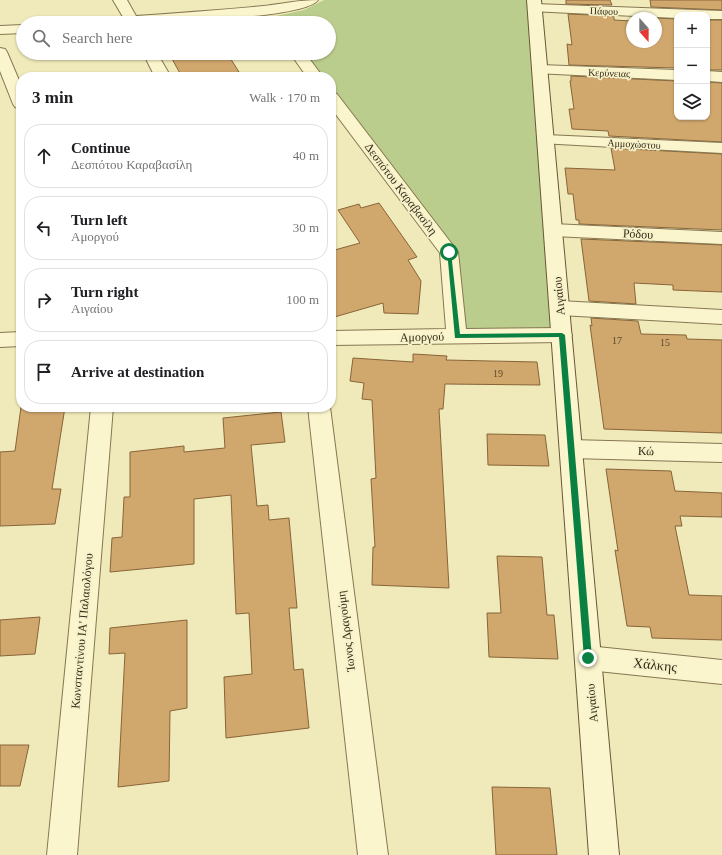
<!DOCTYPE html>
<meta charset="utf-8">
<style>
:root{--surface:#fff;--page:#f2f2f2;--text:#202124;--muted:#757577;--line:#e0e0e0}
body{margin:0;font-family:Georgia,serif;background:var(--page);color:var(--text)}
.controls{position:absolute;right:12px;top:12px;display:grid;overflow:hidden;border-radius:8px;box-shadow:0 1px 3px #0004}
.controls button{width:36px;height:36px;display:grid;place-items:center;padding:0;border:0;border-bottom:1px solid var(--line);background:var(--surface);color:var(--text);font:20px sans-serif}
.compass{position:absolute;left:626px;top:12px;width:36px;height:36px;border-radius:50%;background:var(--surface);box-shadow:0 1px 3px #0004;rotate:159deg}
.stop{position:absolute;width:12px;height:12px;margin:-9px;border:3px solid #0b8043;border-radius:50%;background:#fff}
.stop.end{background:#0b8043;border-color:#fff;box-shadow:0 1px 4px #0008}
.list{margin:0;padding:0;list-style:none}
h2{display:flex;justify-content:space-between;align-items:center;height:52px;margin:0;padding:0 16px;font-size:17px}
h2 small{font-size:13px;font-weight:400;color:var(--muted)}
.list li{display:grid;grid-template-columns:26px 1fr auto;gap:12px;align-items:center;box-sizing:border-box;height:64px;margin:0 8px 8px;padding:0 8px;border:1px solid var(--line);border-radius:16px}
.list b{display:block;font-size:15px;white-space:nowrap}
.list p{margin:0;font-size:13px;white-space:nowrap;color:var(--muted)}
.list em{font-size:13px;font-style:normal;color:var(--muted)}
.icon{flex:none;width:22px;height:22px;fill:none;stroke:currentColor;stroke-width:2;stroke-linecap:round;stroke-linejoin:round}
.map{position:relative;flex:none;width:722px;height:855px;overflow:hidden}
.search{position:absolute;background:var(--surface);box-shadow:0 1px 3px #0004;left:16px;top:16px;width:320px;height:44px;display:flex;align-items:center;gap:10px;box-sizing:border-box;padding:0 14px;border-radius:22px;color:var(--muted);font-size:15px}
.panel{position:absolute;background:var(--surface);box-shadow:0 1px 3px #0004;left:16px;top:72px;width:320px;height:340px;border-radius:16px}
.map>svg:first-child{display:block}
.green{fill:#bbcd8d}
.building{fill:#d0a76d;stroke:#876538}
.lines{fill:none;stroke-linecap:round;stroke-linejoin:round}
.street-casing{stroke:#867753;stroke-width:2}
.secondary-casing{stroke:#685837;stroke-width:2}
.street{fill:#faf5cc;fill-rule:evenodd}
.secondary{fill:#faf5cc;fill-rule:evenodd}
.route{fill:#0b8043}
.labels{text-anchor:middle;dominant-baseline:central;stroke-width:3.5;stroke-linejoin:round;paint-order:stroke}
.far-street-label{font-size:10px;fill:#342b19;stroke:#f7f1c9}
.number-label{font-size:10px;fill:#5b4a2e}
.street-label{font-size:12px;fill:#342b19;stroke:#f7f1c9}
.near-street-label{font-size:14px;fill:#342b19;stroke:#f7f1c9}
</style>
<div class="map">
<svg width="722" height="855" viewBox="0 0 722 855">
<rect width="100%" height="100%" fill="#f0e9b9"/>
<path class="green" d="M324,0H530L555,333L464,331L453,250L331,88V77H322L304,53H329V23H282L276,16L304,10Z"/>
<path class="building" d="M566,0H610L612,5L566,4Z
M650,0H722V10L651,7Z
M568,14L614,16V20L632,21V42H656V18L677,19V68L569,65L567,44L572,45Z
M707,20H722V70H707Z
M193,53H227L239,72L214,77H182L171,57Z
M571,76L677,81V117H707V82L722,83V142L609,136L608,131L572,129L569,109H574L570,81H571Z
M611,148L722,154V230L579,224V220H576L573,194H568L565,168L615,170Z
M379,203L417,257L408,260L421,281L418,314L384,313L383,303L331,318V251L360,243L338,210L359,204L361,208Z
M581,239L722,245V292L673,290V285L634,283L636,304L589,301Z
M591,318L638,321L641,334L686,335L687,339L722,340V433L604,429L590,325L592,326Z
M413,354L447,356L446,360L537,362L540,385L445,384L443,409H439L449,588L372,585L373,547H375L371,479L376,478L372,400L362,399L364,383L350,381L353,358L413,362Z
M21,407H65L52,489H61L55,524L0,526V452L15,451Z
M281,412L285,442L251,445L257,506L268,505L269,520L289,518L297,608H289L294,670L303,669L309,728L226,738L224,677L252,674L249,613L236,614L231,495L194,499V564L110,572L112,538L122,537L124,497H130V452L184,446V452L225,448L223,418Z
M487,434L545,435L549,466L488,465Z
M606,469L671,471L675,491L722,493V517L680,516L682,526H675L689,595L722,596V640L652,638L650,627L627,626L615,550L618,551Z
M497,556L542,557L547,615H554L558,659L489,657L487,613H501Z
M40,617L35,654L0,656V620Z
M187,620V708L170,711L169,781L118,787L125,653L109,654L110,628Z
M0,745H29L20,786H0Z
M492,787L550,788L557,855H496Z"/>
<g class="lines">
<g class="street-casing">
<path id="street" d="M113,0H127L136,16C178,13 221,10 263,6C282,4 299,0 318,0C304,21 126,23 94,23L96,20L123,17Z
M535,4L722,11V19H707V15H677V18L530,11L528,8L530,5Z
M23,25V33L0,34V26Z
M0,48L5,49L7,52L21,85V109L15,107L13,104L0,71Z
M143,53H157L171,77H155Z
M290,53H305L323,77H307Z
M540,65L677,70V80L535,73L532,70L535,67Z
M707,71L722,72V82L707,81Z
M331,92L337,94L458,252L466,329L562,328L569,330L572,335L569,340L562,342L331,345V331L446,329L440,253L331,108Z
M546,135L722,143V153L540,143L538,140L540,137Z
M553,224L722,232V244L553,236L547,234L544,230L547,226Z
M560,301L722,310V324L560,315L553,313L550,308L553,303Z
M21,332V346L0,347V333Z
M91,407H113L77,855H47Z
M308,407H330L388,855H358Z
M571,440L722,444V462L571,458L563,455L560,449L563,443Z
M588,646L722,660V684L588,670L579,666L575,658L579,650Z"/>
</g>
<g class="secondary-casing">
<path id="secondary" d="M527,0H541L619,855H589Z"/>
</g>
<use href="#street" class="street"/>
<use href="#secondary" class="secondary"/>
</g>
<path class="route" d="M447,250L451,252L460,334L562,333L565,335L592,658L588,661L584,658L559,337L455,338Z"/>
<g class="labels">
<g class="far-street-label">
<text transform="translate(604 11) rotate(2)">Πάφου</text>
<text transform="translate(609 73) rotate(2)">Κερύνειας</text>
<text transform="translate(634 144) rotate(3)">Αμμοχώστου</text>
</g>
<g class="number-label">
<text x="617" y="340">17</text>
<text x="665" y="342">15</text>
<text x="498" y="373">19</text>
</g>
<g class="street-label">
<text transform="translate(401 189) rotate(53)">Δεσπότου Καραβασίλη</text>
<text transform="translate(638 234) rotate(3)">Ρόδου</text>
<text transform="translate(559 296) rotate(-95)">Αιγαίου</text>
<text transform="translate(422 337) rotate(-1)">Αμοργού</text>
<text transform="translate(646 451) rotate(2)">Κώ</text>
<text transform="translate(82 631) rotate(-85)">Κωνσταντίνου ΙΑ' Παλαιολόγου</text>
<text transform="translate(346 631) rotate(-97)">Ίωνος Δραγούμη</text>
<text transform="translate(592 703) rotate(-95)">Αιγαίου</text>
</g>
<g class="near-street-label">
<text transform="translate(655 665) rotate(6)">Χάλκης</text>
</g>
</g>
</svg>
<div class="controls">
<button>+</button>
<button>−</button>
<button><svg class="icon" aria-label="layers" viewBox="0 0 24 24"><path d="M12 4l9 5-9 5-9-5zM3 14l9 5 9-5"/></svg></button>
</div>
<svg class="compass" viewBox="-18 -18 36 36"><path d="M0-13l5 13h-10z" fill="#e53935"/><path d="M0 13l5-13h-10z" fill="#757577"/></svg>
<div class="stop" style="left:449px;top:252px"></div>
<div class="stop end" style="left:588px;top:658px"></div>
<div class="search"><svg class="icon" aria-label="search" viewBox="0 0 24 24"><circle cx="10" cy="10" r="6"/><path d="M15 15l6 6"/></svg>Search here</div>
<section class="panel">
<h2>3 min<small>Walk · 170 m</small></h2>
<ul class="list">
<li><svg class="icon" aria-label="ahead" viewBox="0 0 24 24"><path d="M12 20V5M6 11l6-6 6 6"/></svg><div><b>Continue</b><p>Δεσπότου Καραβασίλη</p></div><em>40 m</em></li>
<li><svg class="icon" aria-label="left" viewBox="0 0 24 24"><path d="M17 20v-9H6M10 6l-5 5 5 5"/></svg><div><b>Turn left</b><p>Αμοργού</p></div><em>30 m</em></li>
<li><svg class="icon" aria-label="right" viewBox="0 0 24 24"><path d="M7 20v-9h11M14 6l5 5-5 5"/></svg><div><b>Turn right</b><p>Αιγαίου</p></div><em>100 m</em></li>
<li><svg class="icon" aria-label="arrive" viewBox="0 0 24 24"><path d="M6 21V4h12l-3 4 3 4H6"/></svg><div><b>Arrive at destination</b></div></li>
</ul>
</section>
</div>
